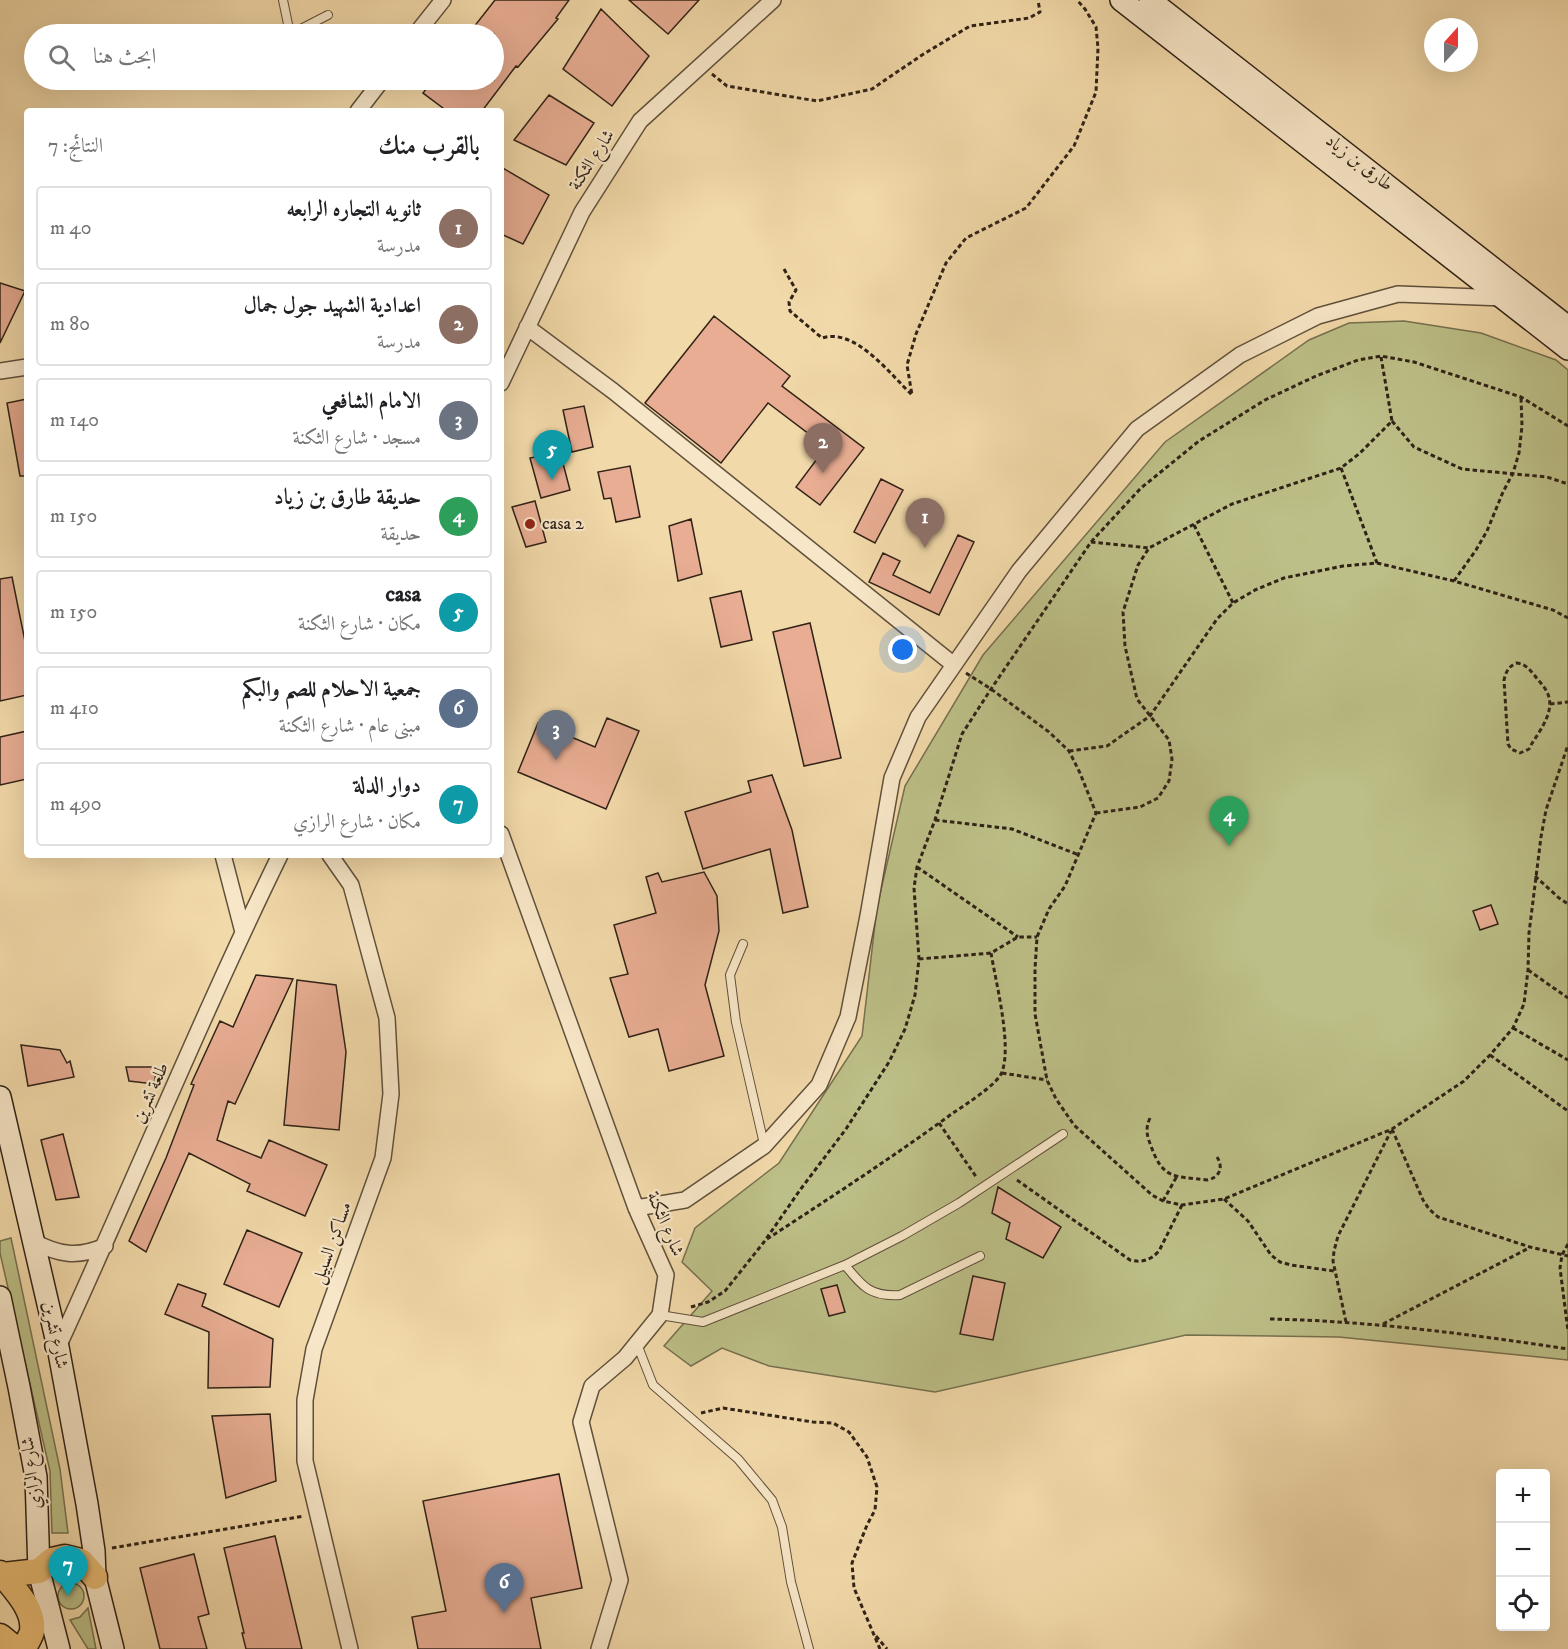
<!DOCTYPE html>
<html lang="ar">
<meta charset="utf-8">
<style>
:root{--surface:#fff;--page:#f2f2f2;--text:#202124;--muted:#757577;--line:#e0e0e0;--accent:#2563eb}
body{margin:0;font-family:"IM FELL DW Pica",Amiri,serif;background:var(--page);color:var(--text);direction:rtl}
.controls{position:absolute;right:18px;bottom:18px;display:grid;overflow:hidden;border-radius:6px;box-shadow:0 6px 24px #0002}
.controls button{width:54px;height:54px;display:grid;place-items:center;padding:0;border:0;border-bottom:2px solid var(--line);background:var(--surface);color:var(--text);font:30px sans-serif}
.compass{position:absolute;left:1424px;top:18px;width:54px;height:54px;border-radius:50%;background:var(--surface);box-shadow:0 6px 24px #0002;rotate:21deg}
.you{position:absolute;left:903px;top:650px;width:21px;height:21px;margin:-15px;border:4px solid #fff;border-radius:50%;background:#1a73e8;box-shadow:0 0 0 9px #1a73e833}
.badge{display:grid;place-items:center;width:39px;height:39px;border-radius:50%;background:var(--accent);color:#fff;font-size:20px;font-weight:700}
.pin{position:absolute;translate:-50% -50px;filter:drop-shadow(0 2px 3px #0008)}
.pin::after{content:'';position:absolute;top:32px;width:21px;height:18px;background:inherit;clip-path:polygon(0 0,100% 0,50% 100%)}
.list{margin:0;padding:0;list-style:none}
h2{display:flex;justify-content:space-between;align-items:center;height:78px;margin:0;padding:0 24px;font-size:26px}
h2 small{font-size:20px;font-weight:400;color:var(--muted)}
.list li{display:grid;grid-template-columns:39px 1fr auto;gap:18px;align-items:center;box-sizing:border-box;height:84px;margin:0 12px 12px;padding:0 12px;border:2px solid var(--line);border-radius:6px}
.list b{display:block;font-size:22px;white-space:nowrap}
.list p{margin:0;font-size:20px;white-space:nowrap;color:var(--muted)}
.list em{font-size:20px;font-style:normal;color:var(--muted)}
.icon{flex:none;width:33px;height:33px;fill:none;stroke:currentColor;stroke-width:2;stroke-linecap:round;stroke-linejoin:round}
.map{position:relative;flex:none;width:1568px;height:1649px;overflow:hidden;direction:ltr}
.search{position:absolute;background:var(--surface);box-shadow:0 6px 24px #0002;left:24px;top:24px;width:480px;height:66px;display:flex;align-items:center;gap:15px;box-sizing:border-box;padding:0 21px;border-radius:33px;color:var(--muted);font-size:22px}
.panel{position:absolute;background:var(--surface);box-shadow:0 6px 24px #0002;left:24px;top:108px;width:480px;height:750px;border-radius:6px;direction:rtl}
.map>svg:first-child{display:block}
.green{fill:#bcbf87;stroke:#76704f;stroke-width:1.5}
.building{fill:#e8ad93;stroke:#302217;stroke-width:1.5}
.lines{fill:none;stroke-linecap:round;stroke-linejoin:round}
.lane-casing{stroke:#60503c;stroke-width:10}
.street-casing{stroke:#60503c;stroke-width:18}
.secondary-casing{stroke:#302217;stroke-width:24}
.primary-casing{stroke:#302217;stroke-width:27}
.path{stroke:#302217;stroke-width:3;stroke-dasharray:4.5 3;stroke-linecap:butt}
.lane{stroke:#f7e6c7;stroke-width:8}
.street{stroke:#f7e6c7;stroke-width:15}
.secondary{stroke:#f7e6c7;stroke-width:21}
.primary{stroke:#e9bc74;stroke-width:24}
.poi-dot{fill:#8f2418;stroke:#f7e6c7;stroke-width:2}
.labels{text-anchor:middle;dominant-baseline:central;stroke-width:4.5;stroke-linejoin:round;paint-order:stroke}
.street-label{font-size:18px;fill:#302217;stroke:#f7e6c7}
.poi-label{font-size:18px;fill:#302217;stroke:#f7e6c7;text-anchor:start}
</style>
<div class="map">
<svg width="1568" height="1649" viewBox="0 0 1568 1649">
<rect width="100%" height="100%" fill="#f2d9a9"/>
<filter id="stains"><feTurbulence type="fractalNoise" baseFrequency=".00333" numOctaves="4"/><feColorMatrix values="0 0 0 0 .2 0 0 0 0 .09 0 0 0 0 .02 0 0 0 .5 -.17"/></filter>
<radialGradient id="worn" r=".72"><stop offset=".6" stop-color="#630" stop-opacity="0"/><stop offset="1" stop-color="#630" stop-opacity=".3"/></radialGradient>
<path class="green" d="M1404,321L1481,333L1556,360L1568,370V1360L1339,1337L1186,1335L935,1392L769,1366L722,1348L691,1366L664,1346L712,1291L682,1262L695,1228L779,1163L862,1036L877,907L905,786L983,655L1165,442L1309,340L1349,323Z
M11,1238L60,1469L68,1533H52L50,1471L0,1253V1241Z
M58 1596a13 13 0 1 1 26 0a13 13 0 1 1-26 0Z
M88,1608L96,1649H88L70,1620L80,1617Z"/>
<path class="building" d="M495,0H569L556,18L558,19L518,67L516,66L482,111H447L423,93L433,80H494V34H481L473,28Z
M629,0H699L668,34Z
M601,9L649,56L612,106L563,69Z
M549,95L594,123L566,165L514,140Z
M501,167L549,195L523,244L501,234Z
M0,283L25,291L0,343Z
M714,316L790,376L782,386L864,448L820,505L796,487L826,447L768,403L721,463L645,403Z
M27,399V476H20L7,403Z
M584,406L593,447L572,452L563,410Z
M560,452L570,490L541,498L530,458Z
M630,466L640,517L616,522L611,498L604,499L598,472Z
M881,479L903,490L875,543L854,532Z
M535,501L546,542L526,547L512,507Z
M691,519L702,574L678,581L669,526Z
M958,535L974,542L939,615L869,582L883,553L900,561L893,575L930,593Z
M12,577L27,651V695L0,701V579Z
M741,591L752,640L721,647L710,598Z
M810,623L841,758L804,766L773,632Z
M607,718L639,731L606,809L518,772L538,723L595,747Z
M27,731V779L0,785V737Z
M772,775L792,830L808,907L783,913L770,849L703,869L685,812L751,792L748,781Z
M704,872L717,896L719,931L705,985L724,1056L669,1071L658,1029L629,1037L610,978L628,974L614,925L656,913L646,877L658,873L662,882Z
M1491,905L1498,924L1480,930L1473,911Z
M256,975L293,979L235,1104L228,1101L223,1119H222H223L217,1140L261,1158L269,1140L327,1165L305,1216L247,1191L250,1184L189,1153L146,1252L129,1241L166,1158L194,1085L191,1084L220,1021L233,1027Z
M297,980L336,985L346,1052L339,1130L284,1125Z
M21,1045L60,1050L67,1063L70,1061L74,1077L28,1086Z
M126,1067H157L154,1084L129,1081Z
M63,1134L79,1197L56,1200L41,1140Z
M998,1187L1061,1227L1043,1258L1006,1239L1010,1223L992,1213Z
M247,1230L302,1253L279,1307L224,1284Z
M973,1276L1005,1283L993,1340L960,1334Z
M178,1284L206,1294L202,1306L273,1339L270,1387L208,1388L209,1332L165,1314Z
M837,1285L845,1312L829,1316L821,1289Z
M270,1414L276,1481L226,1498L212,1416Z
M559,1474L582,1588L531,1598L541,1649H418L412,1617L446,1611L423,1501Z
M275,1536L302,1649H246L242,1633H244L224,1548Z
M194,1554L209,1614L198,1617L207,1649H160L140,1568Z"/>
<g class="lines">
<g class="lane-casing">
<path id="lane" d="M283,0L290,34
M291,34L328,15
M743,944L730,975L736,1022L764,1144
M845,1265C862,1286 870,1297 900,1295L980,1256
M660,1315L703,1322L845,1265L902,1236L959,1203L1063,1134
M637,1344L653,1385L738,1459L772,1500L782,1527L791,1582L809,1649"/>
</g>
<g class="street-casing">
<path id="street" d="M416,34L443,0
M358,111L382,80
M527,327L613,391L954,665
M0,371L27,367
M501,383L582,212L640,121L773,0
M501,834L636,1208L666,1275L660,1315L625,1358L592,1386L581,1422L620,1580L599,1649
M223,855L243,932
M330,855L351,885L387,1018L391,1094L383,1158L314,1349L305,1400V1461L350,1649
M636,1208L685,1200L764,1146L819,1085L848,1017L868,916L892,778L918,717L1019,571L1137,429L1240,355L1318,316L1398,294L1504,298
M33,1241C58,1255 78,1258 105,1246
M58,1347C133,1184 201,1017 280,855"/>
</g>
<g class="secondary-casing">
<path id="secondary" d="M1121,0L1568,349
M1150,0L1568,327
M0,1097L58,1347L87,1504L94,1551L95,1577L113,1649
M0,1297L19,1387L36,1477L39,1571L59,1649"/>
</g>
<g class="primary-casing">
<path id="primary" d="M0,1573L3,1575L39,1571L52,1560L65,1557L81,1561L95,1577
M3,1575C15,1590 35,1610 32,1631C31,1637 26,1643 24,1649
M0,1636L16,1649"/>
</g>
<path class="path" d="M712,74L727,86L817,101L872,89L922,55L970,26L1029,18L1040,12L1038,0
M784,269L796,290L789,302L790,311L822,338C855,327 891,375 912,395L907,365L916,334L946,263L966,238L1026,208L1074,146L1096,92L1098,48L1096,27L1085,9L1077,0
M1392,421L1414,447L1462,469L1547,477L1568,484
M1341,468L1377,563
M1194,525L1233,603
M1091,542L1149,548
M1454,581L1476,550L1487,531L1503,492L1513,473L1519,453L1522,426L1521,397
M1516,663C1526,664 1529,669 1535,676C1539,681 1544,686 1547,692C1556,710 1541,729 1531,745L1529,749L1520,753L1511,749L1508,744L1504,680C1506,672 1508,667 1516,663Z
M966,673L991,689L1049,732L1069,751L1080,773L1096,813L1065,886L1049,909L1037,937L1035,969V1014L1047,1080L1056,1099L1074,1125L1152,1195L1163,1201L1182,1205L1224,1199L1392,1129L1464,1081L1490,1055L1513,1028L1524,1004L1528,970L1529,933L1541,837L1546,810L1568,745
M1550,704L1568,702
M1069,751L1107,746L1150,716L1217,619L1233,603L1255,590L1284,578L1343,566L1377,563L1454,581L1553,610L1568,618
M1096,813L1140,807L1158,798L1169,781L1172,759L1169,740L1137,699L1125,646L1123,612L1138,565L1149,548L1232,504L1341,468L1360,453L1392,421L1381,357
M935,820L1012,829L1079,855
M917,867L1018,937
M1535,876L1559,898L1568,904
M919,959L991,953L1018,937H1037
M1528,970L1568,998
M1513,1028L1568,1060
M1490,1055L1568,1111
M1002,1073L1047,1080
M1150,1118C1145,1129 1147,1136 1151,1146C1163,1180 1175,1176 1207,1180C1219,1178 1224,1168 1217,1157
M939,1123L977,1178
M1392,1129L1423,1200L1429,1209L1438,1217L1530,1247L1568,1256
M1017,1180L1130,1260C1142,1263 1151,1260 1159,1251L1182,1205
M1224,1199L1248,1221L1271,1255L1280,1262L1291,1265L1334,1271
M1163,1201L1177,1176
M767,1239C830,1198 893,1157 953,1113C965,1105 998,1084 1002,1072C1012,1045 996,983 991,953
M1568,1244L1562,1255L1560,1268L1568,1331
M691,1307L708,1302L725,1291L764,1242L800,1190L846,1129L889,1062L905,1029L915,995L919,959L914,888L917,867L935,820L962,734L991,689L1091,542L1141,488L1199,441L1265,400L1316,376L1358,360L1381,356L1414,362L1521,397L1568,426
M1270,1319C1370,1321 1469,1334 1568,1349
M1346,1322L1333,1261L1334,1251L1338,1236L1391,1131
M1383,1324L1529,1248
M701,1413L723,1408L813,1422L833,1423L849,1432L867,1457L877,1487L875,1510L867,1525L852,1563L854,1588L880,1649
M112,1548L304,1516
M876,1636L887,1649"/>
<use href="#lane" class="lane"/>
<use href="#street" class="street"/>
<use href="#secondary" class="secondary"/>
<use href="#primary" class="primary"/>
</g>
<circle class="poi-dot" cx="530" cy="524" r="6"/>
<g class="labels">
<g class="street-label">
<text transform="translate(592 160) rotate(-57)">شارع الثكنة</text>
<text transform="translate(1359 163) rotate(38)">طارق بن زياد</text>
<text transform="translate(151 1093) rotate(-66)">طلعة تشرين</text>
<text transform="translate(665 1224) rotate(67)">شارع الثكنة</text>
<text transform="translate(332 1243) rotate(-70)">مساكن السبيل</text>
<text transform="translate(55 1335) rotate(78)">شارع تشرين</text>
<text transform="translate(32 1473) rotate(-97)">شارع الرازي</text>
</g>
<g class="poi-label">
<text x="542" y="524">casa 2</text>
</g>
</g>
<rect width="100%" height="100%" filter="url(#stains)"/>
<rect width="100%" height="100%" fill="url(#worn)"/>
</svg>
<div class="controls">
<button>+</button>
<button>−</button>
<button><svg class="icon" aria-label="locate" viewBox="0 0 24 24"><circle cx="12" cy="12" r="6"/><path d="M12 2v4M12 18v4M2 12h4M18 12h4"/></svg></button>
</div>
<svg class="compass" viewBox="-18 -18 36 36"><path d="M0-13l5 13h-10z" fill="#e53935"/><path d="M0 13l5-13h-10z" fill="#757577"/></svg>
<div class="you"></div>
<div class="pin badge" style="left:925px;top:548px;background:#8d6e63">1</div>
<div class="pin badge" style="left:823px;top:473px;background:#8d6e63">2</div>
<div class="pin badge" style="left:556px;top:760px;background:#6b7280">3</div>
<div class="pin badge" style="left:1229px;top:846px;background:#2e9e5b">4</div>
<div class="pin badge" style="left:552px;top:480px;background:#0f9aa8">5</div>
<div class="pin badge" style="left:504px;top:1613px;background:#5c6f8a">6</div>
<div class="pin badge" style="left:68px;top:1596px;background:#0f9aa8">7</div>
<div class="search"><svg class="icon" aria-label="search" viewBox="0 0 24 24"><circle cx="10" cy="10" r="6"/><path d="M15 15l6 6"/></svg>ابحث هنا</div>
<section class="panel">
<h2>بالقرب منك<small>النتائج: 7</small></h2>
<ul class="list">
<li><span class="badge" style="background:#8d6e63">1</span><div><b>ثانويه التجاره الرابعه</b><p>مدرسة</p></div><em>40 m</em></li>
<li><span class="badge" style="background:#8d6e63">2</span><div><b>اعدادية الشهيد جول جمال</b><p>مدرسة</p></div><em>80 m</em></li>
<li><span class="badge" style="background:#6b7280">3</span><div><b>الامام الشافعي</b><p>مسجد · شارع الثكنة</p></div><em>140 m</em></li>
<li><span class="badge" style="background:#2e9e5b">4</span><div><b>حديقة طارق بن زياد</b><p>حديقة</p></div><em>150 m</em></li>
<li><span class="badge" style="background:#0f9aa8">5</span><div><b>casa</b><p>مكان · شارع الثكنة</p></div><em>150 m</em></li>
<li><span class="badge" style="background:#5c6f8a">6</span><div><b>جمعية الاحلام للصم والبكم</b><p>مبنى عام · شارع الثكنة</p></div><em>410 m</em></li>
<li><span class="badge" style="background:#0f9aa8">7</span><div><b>دوار الدلة</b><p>مكان · شارع الرازي</p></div><em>490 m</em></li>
</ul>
</section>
</div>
